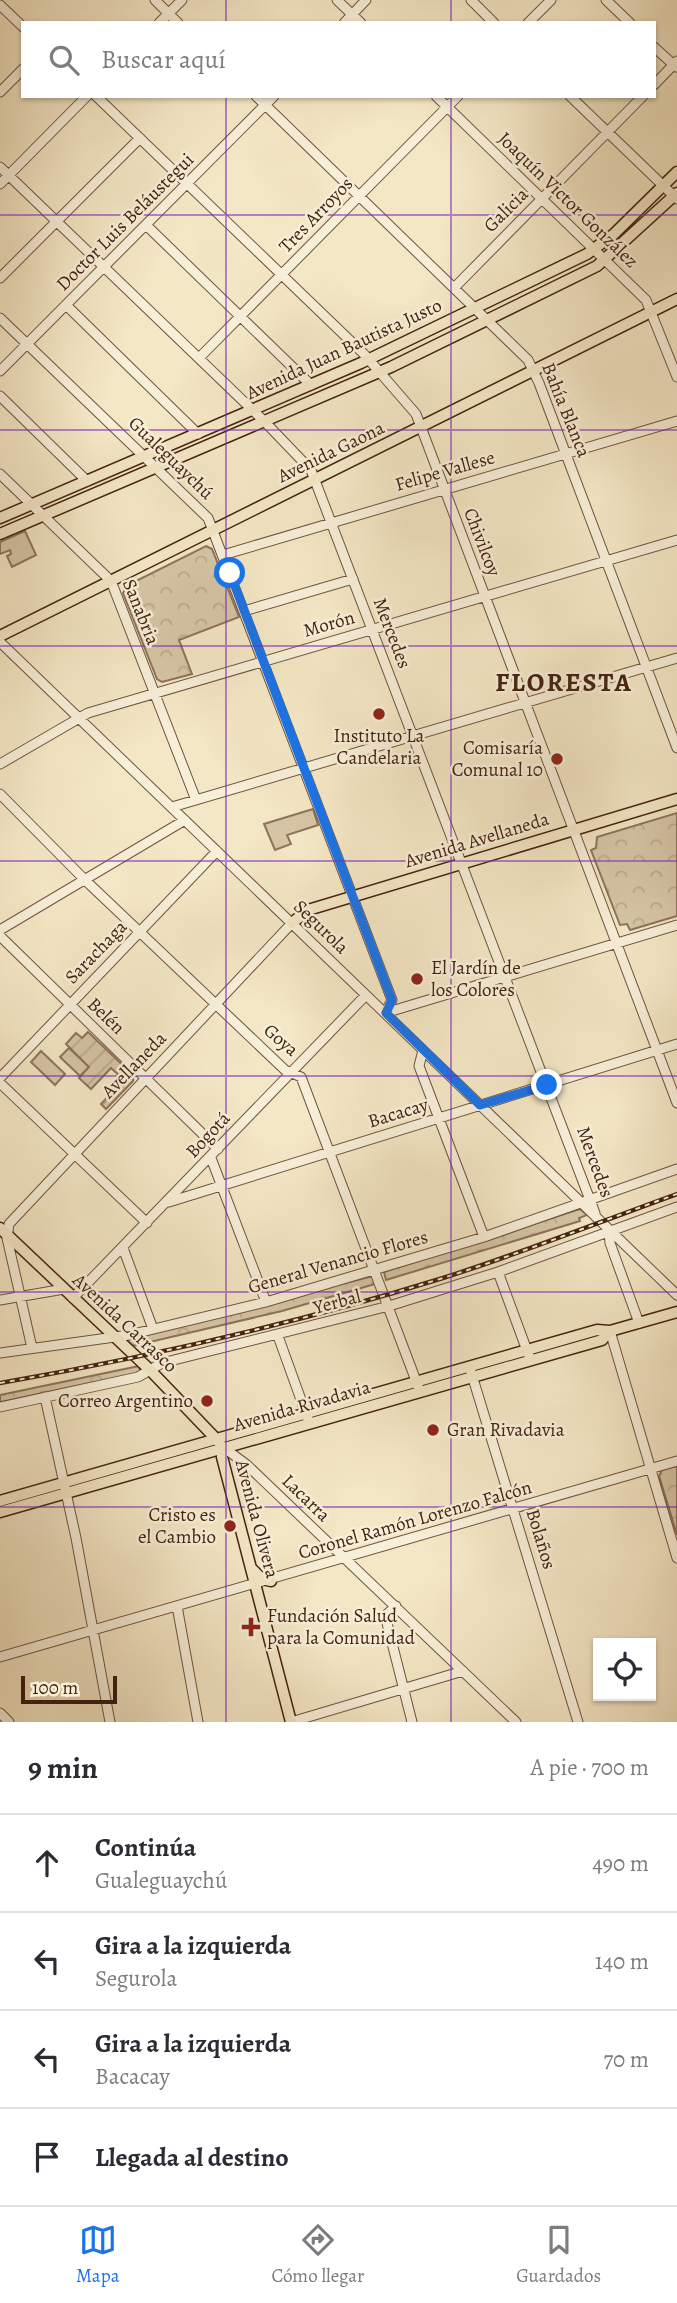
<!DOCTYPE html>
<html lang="es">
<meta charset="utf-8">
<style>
:root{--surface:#fff;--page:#f2f2f3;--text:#2b2b33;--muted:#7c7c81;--line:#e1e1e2;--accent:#1a73e8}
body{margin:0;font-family:Alegreya,serif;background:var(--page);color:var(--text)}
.controls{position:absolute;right:21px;bottom:21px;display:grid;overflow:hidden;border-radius:0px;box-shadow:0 2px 5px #0004}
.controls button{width:63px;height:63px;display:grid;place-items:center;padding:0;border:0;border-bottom:2px solid var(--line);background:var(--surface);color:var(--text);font:35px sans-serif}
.scale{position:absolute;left:21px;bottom:18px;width:96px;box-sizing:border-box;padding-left:7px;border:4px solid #432210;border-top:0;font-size:19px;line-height:24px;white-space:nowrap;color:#432210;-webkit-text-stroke:5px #f8efd9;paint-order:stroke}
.stop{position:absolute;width:21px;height:21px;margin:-16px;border:5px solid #1a73e8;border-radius:50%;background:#fff}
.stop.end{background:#1a73e8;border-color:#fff;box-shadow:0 2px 7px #0008}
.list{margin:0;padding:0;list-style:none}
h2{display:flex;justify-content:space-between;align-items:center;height:91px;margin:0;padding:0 28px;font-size:30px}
h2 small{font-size:23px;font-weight:400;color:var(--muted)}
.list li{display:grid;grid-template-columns:46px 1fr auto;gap:21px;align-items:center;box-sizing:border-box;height:98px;padding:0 28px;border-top:2px solid var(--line)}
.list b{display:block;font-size:26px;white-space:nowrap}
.list p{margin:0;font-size:23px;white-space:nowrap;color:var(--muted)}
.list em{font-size:23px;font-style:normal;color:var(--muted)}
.icon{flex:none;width:38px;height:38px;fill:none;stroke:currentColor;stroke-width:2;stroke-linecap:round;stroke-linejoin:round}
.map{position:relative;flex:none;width:677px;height:1722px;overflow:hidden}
.search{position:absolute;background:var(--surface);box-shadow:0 2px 5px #0004;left:21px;right:21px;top:21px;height:77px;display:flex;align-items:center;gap:18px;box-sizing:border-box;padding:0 24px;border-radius:0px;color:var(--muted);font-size:26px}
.sheet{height:483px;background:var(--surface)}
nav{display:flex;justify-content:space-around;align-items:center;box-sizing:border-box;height:98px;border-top:2px solid var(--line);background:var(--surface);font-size:19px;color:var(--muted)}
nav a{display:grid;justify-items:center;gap:4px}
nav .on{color:var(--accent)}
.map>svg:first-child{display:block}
.grass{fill:#d6c6a6;stroke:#8c745b;stroke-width:2}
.park{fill:url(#park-crowns);stroke:#8c745b;stroke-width:2}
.garden{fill:url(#garden-furrows);stroke:#8c745b;stroke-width:2}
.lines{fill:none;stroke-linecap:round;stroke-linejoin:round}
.minor-casing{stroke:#6f533d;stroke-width:11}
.major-casing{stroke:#432210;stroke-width:13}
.minor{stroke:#f8efd9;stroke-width:9}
.major{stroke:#f4e7c5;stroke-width:10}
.rail-casing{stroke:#432210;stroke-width:4.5}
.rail{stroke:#f8efd9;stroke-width:2;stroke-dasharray:5;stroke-linecap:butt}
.route{stroke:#1a73e8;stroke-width:9}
.grid{fill:none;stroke:#7b2cbf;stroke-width:2;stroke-opacity:0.55}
.poi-dot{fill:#8f2418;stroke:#f8efd9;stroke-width:2.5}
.labels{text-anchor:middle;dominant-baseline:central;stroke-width:5;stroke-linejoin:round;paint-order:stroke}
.street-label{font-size:19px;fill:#432210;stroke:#f8efd9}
.poi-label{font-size:19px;fill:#432210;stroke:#f8efd9;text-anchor:end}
.district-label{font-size:26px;font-weight:bold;letter-spacing:2px;fill:#432210;stroke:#f8efd9}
</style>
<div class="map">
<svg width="677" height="1722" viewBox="0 0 677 1722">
<defs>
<pattern id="park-crowns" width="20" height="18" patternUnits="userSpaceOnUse" patternTransform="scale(1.75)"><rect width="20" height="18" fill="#d6c6a6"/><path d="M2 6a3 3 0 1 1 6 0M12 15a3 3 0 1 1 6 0" fill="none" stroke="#b9aa8e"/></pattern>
<pattern id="garden-furrows" width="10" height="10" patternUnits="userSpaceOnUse" patternTransform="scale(1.75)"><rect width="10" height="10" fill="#d6c6a6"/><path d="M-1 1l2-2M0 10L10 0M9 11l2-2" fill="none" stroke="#b9aa8e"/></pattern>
</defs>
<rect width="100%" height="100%" fill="#f4e7c5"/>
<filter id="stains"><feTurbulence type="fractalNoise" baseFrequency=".00286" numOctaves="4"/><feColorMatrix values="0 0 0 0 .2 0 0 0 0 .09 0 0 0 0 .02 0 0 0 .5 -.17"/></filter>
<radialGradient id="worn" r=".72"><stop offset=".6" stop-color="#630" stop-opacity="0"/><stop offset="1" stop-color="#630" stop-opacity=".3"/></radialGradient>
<path class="grass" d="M25,531L36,555L12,567L7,556L11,554L10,550L0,554V542Z
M313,809L318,825L287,835L291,844L275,850L264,824Z
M69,1048L89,1067L80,1076L60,1057Z
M41,1051L65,1074L55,1085L31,1062Z"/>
<path class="park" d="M206,546L212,549L239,617L179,640L192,674L162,682L157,679L123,593L128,585Z
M677,813V916L630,930L627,924L620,925L591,850L596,848L597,837Z
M580,1209L587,1215L579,1218L580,1221L386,1280L384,1272Z
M369,1277H373L375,1284L282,1311L133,1346L126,1340Z
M139,1366L140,1372L136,1375L0,1403V1395Z
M677,1466V1535L659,1476L662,1470Z"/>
<path class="garden" d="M88,1032L133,1075V1081L106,1109L101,1104L124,1080L111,1068L91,1089L79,1078L89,1067L66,1044L76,1033L82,1038Z"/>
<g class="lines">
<g class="minor-casing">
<path id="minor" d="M155,0L178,23
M337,0L361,23
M471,0L494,23
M606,0L630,23
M0,5L23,27
M159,23L182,0
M344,23L366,0
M528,23L551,0
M654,47L676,67
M654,85L677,61
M0,92L23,69
M96,96L364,354L416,414L677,1103
M256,96L528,360L539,383L677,748
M436,96L646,300L677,377
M570,96L677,199
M0,167L264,421L311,470L595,1213
M0,184L87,96
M146,225L311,385
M0,278L140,138
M454,288L643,96
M66,305L198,434
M0,318L208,518L392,1000L385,1013
M199,358L458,96
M0,371L274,96
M0,396L87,481
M0,474L111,581L196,800
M223,555L677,421
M244,611L353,579
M0,642L677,1295
M0,764L88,713L677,540
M0,794L85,880L285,1070L301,1077L418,1386
M172,807L677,658
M0,930L185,820
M0,936L218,1149
M385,1013L677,925
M423,1050L419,1066L484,1237
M0,1078L217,851
M0,1083L147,1223
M211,1158L266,1302
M169,1202L677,1044
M609,1232L610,1243L639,1323
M123,1248L153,1329
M498,1272L529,1356
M73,1298L366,995
M0,1300L64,1289
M610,1331L677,1558
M278,1336L309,1422
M32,1348L7,1238L9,1224L292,923
M0,1353L129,1335L266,1302L484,1237L677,1169
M471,1372L578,1722
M45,1397L76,1538L110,1722
M0,1407L138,1377L162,1363L389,1306L498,1272L677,1207
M223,1447L247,1465L516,1722
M177,1606L198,1722
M396,1606L387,1614V1623L412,1722
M0,1657L677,1461
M0,1713L9,1722
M291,1722L463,1671"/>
</g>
<g class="major-casing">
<path id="major" d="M0,518L361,363L587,254L614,234L677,172
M0,534L391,367L597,266L677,193
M0,636L677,299
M292,923L308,910L677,799
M0,1228L150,1370L219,1442
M223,1447L222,1457L291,1722
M0,1501L597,1330L610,1331L677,1312
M0,1512L602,1340L610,1331
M251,1568L262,1579L271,1581"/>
</g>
<use href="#minor" class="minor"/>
<use href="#major" class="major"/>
<g class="rail-casing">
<path id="rail" d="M0,1383C149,1357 298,1323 443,1278C522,1253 599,1222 677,1194"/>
</g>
<use href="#rail" class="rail"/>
</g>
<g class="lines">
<path class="route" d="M230,573L392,1000L386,1013L480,1105L547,1085"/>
</g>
<path class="grid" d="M226,0V23M451,0V23M226,96V1722M451,96V1722M0,215H677M0,430H677M0,646H677M0,861H677M0,1076H677M0,1292H677M0,1507H677"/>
<g class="poi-dot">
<circle cx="379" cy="714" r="7"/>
<circle cx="557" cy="759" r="7"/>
<circle cx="417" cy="979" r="7"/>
<circle cx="207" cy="1401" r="7"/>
<circle cx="433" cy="1430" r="7"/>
<circle cx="230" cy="1526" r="7"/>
<path d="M247.5 1616.5h7v7h7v7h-7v7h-7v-7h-7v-7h7z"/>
</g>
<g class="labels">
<g class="street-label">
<text transform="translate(568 200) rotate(44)">Joaquín Victor González</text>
<text transform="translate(506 210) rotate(-45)">Galicia</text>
<text transform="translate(316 215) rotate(-46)">Tres Arroyos</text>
<text transform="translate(125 222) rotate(-45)">Doctor Luis Beláustegui</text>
<text transform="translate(344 349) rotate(-25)">Avenida Juan Bautista Justo</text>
<text transform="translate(566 410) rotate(68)">Bahía Blanca</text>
<text transform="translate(331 452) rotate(-26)">Avenida Gaona</text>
<text transform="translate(171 458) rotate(44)">Gualeguaychú</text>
<text transform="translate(445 471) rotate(-16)">Felipe Vallese</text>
<text transform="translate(482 542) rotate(69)">Chivilcoy</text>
<text transform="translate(141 612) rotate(68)">Sanabria</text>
<text transform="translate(329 624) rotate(-16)">Morón</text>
<text transform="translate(392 633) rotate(69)">Mercedes</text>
<text transform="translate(477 840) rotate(-17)">Avenida Avellaneda</text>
<text transform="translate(321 927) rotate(44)">Segurola</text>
<text transform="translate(96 952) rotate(-46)">Sarachaga</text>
<text transform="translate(106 1016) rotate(44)">Belén</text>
<text transform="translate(281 1040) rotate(41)">Goya</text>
<text transform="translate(134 1065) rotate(-46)">Avellaneda</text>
<text transform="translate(398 1113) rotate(-17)">Bacacay</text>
<text transform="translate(208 1135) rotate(-47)">Bogotá</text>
<text transform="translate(595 1162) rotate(70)">Mercedes</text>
<text transform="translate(338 1262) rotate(-16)">General Venancio Flores</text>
<text transform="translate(337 1302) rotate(-15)">Yerbal</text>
<text transform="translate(125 1323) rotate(43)">Avenida Carrasco</text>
<text transform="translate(302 1406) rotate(-16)">Avenida Rivadavia</text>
<text transform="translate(306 1498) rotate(44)">Lacarra</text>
<text transform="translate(257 1519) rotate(75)">Avenida Olivera</text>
<text transform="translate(415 1520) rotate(-16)">Coronel Ramón Lorenzo Falcón</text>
<text transform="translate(541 1539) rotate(73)">Bolaños</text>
</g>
<g class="poi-label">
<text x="379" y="736" text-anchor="middle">Instituto La<tspan x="379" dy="22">Candelaria</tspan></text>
<text x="543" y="748">Comisaría<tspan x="543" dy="22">Comunal 10</tspan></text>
<text x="431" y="968" text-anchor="start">El Jardín de<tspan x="431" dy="22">los Colores</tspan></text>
<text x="193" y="1401">Correo Argentino</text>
<text x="447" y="1430" text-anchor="start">Gran Rivadavia</text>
<text x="216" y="1515">Cristo es<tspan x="216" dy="22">el Cambio</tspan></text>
<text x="267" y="1616" text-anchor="start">Fundación Salud<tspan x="267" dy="22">para la Comunidad</tspan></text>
</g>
<g class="district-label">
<text x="564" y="682">FLORESTA</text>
</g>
</g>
<rect width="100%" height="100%" filter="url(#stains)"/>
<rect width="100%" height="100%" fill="url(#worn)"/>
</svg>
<div class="controls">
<button><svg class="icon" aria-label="locate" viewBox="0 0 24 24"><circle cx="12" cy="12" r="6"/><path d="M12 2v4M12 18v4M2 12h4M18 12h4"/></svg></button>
</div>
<div class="scale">100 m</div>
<div class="stop" style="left:230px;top:573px"></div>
<div class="stop end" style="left:547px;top:1085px"></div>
<div class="search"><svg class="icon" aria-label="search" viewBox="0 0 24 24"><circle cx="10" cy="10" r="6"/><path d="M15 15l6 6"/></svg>Buscar aquí</div>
</div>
<section class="sheet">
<h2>9 min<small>A pie · 700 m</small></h2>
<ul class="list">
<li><svg class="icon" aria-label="ahead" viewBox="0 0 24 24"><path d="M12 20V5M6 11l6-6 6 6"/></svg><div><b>Continúa</b><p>Gualeguaychú</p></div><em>490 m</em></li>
<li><svg class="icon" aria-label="left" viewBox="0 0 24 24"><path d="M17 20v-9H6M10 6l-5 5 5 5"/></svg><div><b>Gira a la izquierda</b><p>Segurola</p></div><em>140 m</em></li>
<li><svg class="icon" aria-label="left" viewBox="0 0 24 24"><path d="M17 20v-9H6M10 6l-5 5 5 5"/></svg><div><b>Gira a la izquierda</b><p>Bacacay</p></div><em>70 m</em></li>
<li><svg class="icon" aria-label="arrive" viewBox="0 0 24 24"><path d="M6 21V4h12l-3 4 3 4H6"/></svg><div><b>Llegada al destino</b></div></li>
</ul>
</section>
<nav>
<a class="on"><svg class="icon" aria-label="map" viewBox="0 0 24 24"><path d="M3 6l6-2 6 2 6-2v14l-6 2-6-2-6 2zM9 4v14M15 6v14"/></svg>Mapa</a>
<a><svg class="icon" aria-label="directions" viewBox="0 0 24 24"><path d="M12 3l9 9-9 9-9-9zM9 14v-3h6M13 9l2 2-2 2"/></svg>Cómo llegar</a>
<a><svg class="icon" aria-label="saved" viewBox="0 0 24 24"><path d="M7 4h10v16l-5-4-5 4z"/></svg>Guardados</a>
</nav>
